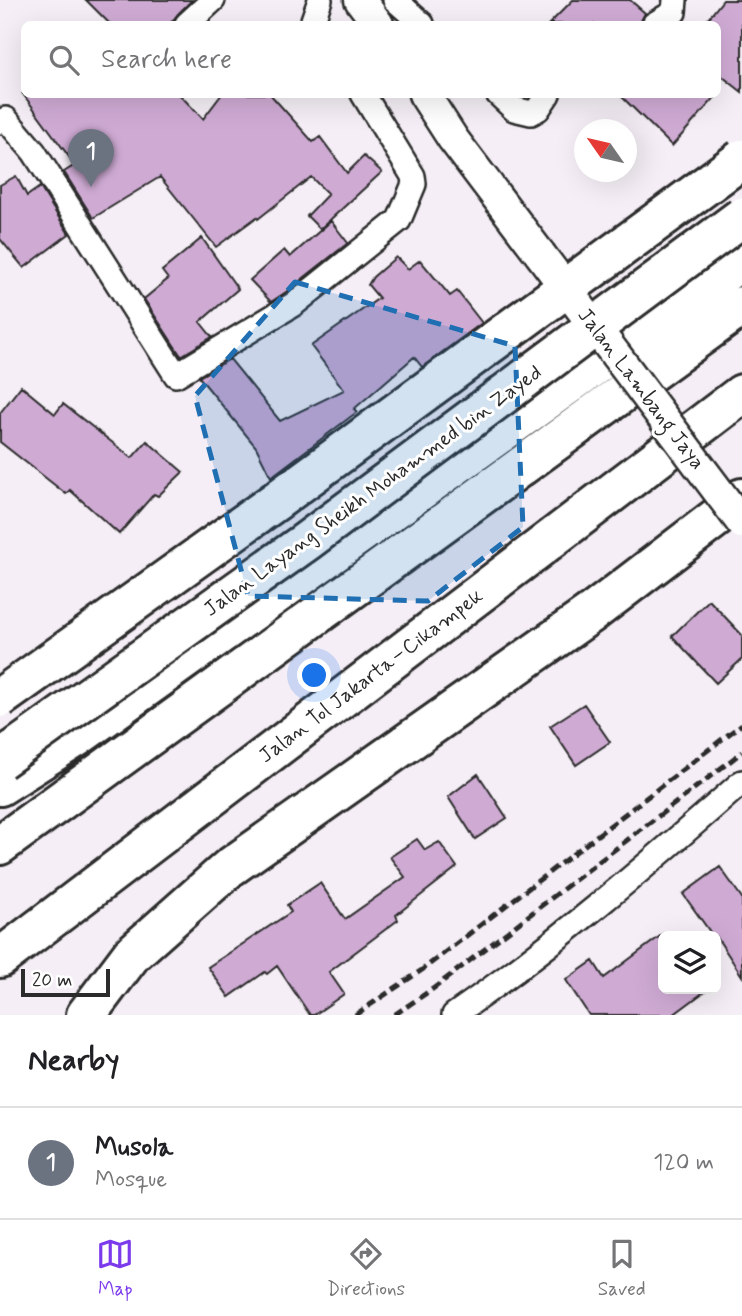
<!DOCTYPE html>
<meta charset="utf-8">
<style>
:root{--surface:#fff;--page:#f6f6f6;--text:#202124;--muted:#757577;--line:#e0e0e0;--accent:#7c3aed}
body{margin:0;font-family:Mynerve,sans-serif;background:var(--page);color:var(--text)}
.controls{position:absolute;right:21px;bottom:21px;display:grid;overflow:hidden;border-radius:10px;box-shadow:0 7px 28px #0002}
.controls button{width:63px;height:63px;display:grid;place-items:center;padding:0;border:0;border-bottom:2px solid var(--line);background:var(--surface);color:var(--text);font:35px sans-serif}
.compass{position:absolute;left:574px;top:119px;width:63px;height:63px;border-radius:50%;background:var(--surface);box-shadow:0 7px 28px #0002;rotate:304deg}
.scale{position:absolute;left:21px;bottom:18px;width:89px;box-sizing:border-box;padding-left:7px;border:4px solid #2b2b2b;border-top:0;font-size:19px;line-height:24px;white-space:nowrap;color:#2b2b2b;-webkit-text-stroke:5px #fff;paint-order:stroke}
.you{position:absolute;left:315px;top:676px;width:24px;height:24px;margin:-18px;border:5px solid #fff;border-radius:50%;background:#1a73e8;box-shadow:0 0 0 10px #1a73e833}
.badge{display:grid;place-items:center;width:46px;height:46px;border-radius:50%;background:var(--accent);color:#fff;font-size:23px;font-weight:700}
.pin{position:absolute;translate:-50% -58px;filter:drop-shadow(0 2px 4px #0008)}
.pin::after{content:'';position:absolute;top:37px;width:24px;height:21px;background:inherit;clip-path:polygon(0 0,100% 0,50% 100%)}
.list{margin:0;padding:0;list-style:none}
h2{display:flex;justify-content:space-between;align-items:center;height:91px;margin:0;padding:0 28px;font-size:30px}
h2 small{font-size:23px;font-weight:400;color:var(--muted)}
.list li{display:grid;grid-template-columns:46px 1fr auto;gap:21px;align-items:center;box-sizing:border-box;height:112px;padding:0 28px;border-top:2px solid var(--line)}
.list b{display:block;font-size:26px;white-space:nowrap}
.list p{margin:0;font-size:23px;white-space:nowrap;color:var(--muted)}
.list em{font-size:23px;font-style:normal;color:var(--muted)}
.icon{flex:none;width:38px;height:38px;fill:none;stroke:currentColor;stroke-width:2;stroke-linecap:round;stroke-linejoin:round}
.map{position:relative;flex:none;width:742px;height:1015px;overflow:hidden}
.search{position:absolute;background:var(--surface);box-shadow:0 7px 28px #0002;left:21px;right:21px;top:21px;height:77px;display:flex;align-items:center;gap:18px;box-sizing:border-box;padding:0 24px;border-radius:10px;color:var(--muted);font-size:26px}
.sheet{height:203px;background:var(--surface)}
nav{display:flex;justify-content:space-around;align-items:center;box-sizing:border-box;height:98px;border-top:2px solid var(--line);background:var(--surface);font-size:19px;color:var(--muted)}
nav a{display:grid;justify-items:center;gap:4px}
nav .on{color:var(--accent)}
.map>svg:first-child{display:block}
.building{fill:#cfabd4;stroke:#2b2b2b;stroke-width:2}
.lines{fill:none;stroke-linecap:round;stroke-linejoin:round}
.minor-casing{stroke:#2b2b2b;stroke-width:28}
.tertiary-casing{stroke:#2b2b2b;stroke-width:35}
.motorway-casing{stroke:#2b2b2b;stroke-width:44}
.minor{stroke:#fff;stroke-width:23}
.tertiary{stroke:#fff;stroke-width:30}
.motorway{stroke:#fff;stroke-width:38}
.rail{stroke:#2b2b2b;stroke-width:5;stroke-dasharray:10 5;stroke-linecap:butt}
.tertiary-bridge-casing{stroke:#2b2b2b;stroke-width:35;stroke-linecap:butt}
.motorway-bridge-casing{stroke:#2b2b2b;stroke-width:44;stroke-linecap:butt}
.tertiary-bridge{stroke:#fff;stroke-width:30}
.motorway-bridge{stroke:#fff;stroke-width:38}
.marked{fill:#1f6fb2;fill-opacity:0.2;stroke:#1f6fb2;stroke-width:5;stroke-dasharray:14 9;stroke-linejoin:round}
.labels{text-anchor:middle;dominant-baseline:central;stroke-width:6;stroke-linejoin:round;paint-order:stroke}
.street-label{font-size:21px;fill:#2b2b2b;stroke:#fff}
</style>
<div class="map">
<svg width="742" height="1015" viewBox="0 0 742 1015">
<rect width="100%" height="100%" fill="#f5eef6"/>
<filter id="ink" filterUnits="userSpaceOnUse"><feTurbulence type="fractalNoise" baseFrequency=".0143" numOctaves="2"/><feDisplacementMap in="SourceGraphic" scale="14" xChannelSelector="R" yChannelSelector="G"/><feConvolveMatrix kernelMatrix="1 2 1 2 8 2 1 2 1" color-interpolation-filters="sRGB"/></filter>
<g filter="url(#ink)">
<path class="building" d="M86,0H192L178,14L170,24H110Z
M573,0H630L645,13L640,24H549Z
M723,0H742V92L718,73V24H704Z
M23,94H179L203,119L222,94H270L313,142L320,137L347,173L364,156L382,172L320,229L307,216L328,194L311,177L258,219L257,217L216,247L160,177L93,218L64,172L75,165Z
M619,94H718L672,146Z
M16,176L27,196L40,187L69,234L24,268L0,239V185Z
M331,221L348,243L286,292L271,302L250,280L284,250L290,257Z
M202,238L238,289L200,322L212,337L181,356L144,299L168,279L162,271Z
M396,257L408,269L420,260L450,296L457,291L482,323L422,367L414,357L354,409L357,412L271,477L256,447L199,377L230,359L280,421L344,390L311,346L379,298L368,285L373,277Z
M21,386L55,414L63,404L132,458L147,441L183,472L158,496L154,494L119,534L70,490L66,494L0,442V413Z
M709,600L742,635V659L716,683L672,636Z
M584,704L610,742L576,765L550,726Z
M478,774L507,818L475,839L448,797Z
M417,839L425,850L439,842L457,867L396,915L398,920L329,972L344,994L314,1015H310L277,966L267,974L265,972L229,997L208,967L291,912L287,905L320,883L345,919L405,877L390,857Z
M720,867L742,898V976L716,936H713L683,894Z
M663,934V989H708L673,1015H589L566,980L593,961L604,978Z"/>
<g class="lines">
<g class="minor-casing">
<path id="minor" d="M395,0L422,24
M187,24L213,0
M316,24L313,20L320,0
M654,24L674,12L675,0
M498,94L514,109L531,113L538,109L548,94
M0,122L6,119L34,152L176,375L294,304L399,220L414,184L413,176L363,94
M454,1015C555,945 650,863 742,782"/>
</g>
<g class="tertiary-casing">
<path id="tertiary" d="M360,0L378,24
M424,94L453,139L540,254"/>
</g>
<g class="motorway-casing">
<path id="motorway" d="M0,786L77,737L742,260
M0,845L742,306
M0,958L742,394
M86,1015L132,954L229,868L593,612L742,498"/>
</g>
<use href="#minor" class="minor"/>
<use href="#tertiary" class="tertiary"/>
<use href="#motorway" class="motorway"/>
<path class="rail" d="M355,1015L422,970L742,724
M394,1015L434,988L742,752"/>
<g class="tertiary-bridge-casing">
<path id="tertiary-bridge" d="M540,254L742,523"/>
</g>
<g class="motorway-bridge-casing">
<path id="motorway-bridge" d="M0,698L276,501L742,159
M0,760L307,541L742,217"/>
</g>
<use href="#tertiary-bridge" class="tertiary-bridge"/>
<use href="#motorway-bridge" class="motorway-bridge"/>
</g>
</g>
<path class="marked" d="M295,282L515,346L523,527L428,601L248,596L195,396Z"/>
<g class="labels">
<g class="street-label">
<text transform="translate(641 389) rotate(53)">Jalan Lambang Jaya</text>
<text transform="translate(373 491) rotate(-36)">Jalan Layang Sheikh Mohammed bin Zayed</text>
<text transform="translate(371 676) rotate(-37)">Jalan Tol Jakarta–Cikampek</text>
</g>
</g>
</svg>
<div class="controls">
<button><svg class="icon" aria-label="layers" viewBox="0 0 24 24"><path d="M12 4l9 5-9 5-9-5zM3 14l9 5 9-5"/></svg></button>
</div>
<svg class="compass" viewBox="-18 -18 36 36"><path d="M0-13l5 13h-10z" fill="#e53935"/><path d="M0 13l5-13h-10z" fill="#757577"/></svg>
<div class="scale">20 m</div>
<div class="you"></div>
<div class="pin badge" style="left:91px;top:187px;background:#6b7280">1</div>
<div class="search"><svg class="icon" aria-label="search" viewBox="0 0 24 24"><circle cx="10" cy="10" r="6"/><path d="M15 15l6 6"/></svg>Search here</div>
</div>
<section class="sheet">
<h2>Nearby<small></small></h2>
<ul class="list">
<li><span class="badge" style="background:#6b7280">1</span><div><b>Musola</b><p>Mosque</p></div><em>120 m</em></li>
</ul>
</section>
<nav>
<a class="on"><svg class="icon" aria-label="map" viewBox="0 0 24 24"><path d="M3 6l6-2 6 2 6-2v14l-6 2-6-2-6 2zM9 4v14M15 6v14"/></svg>Map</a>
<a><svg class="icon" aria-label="directions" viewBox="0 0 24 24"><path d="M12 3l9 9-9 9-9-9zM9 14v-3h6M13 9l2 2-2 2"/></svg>Directions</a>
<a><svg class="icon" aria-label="saved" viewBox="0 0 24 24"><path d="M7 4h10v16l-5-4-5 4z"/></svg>Saved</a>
</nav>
